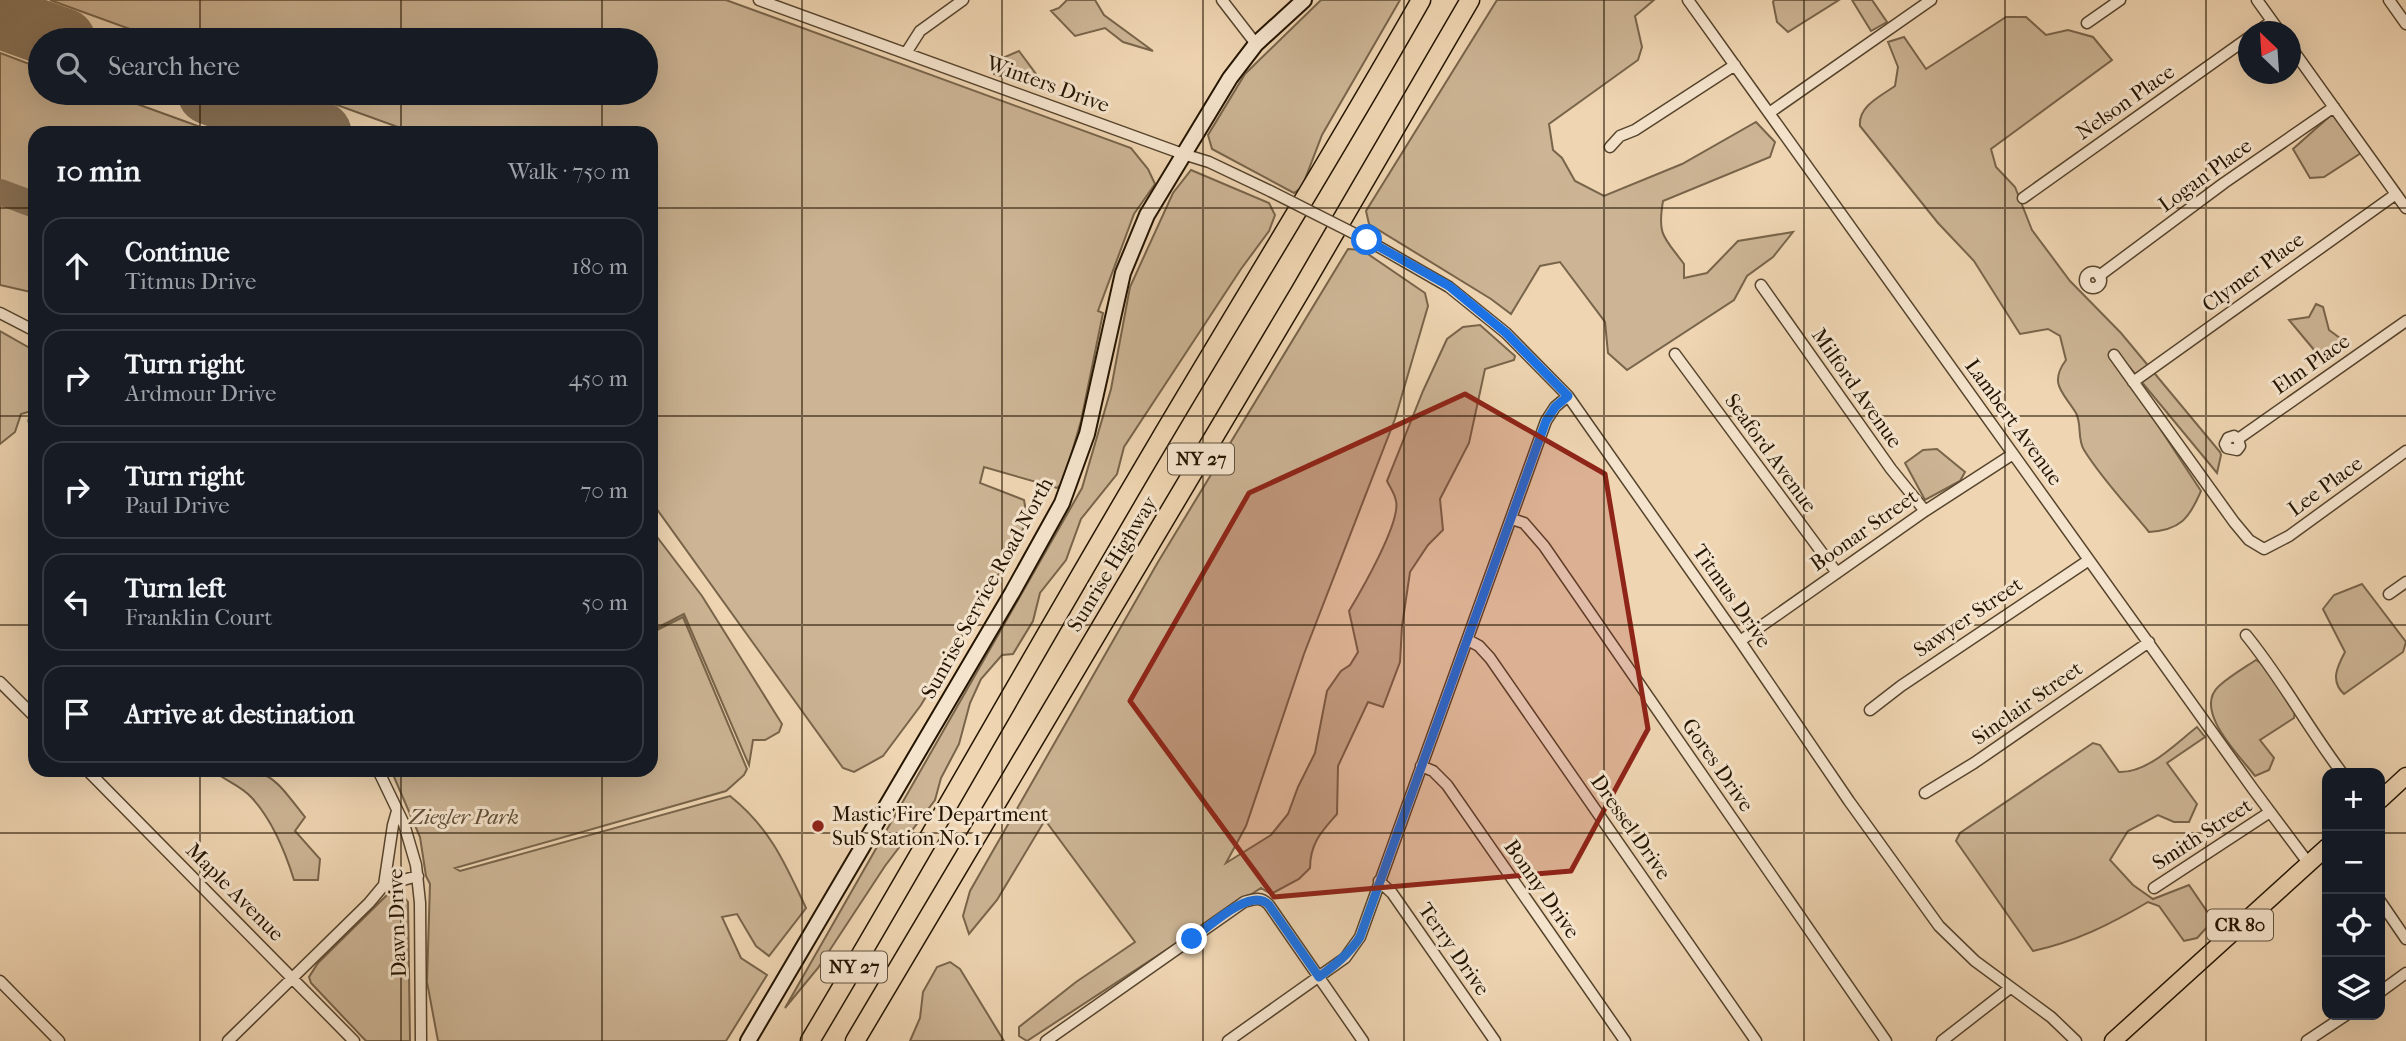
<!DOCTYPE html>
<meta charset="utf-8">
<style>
:root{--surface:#171b24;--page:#20242c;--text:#f1f3f6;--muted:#9ea1a6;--line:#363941}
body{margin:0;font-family:"IM FELL French Canon",serif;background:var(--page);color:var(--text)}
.controls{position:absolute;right:21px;bottom:21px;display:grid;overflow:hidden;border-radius:14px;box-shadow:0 7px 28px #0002}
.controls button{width:63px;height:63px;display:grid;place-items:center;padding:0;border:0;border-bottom:2px solid var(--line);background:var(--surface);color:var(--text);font:35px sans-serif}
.compass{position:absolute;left:2238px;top:21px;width:63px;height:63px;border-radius:50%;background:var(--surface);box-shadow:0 7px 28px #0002;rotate:335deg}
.stop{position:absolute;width:21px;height:21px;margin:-16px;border:5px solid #1a73e8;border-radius:50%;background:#fff}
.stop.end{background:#1a73e8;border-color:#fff;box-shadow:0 2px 7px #0008}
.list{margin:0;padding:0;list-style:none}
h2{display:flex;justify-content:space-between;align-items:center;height:91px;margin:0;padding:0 28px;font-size:30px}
h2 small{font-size:23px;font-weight:400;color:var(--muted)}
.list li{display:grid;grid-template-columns:46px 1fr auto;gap:21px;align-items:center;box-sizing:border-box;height:98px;margin:0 14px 14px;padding:0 14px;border:2px solid var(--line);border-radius:21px}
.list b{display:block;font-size:26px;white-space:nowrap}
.list p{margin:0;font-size:23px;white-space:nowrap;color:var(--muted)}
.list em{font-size:23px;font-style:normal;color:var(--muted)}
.icon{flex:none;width:38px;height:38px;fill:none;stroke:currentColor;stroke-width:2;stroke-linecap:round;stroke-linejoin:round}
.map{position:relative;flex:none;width:2406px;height:1041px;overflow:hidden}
.search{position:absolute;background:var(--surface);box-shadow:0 7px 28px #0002;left:28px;top:28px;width:630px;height:77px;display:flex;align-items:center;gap:18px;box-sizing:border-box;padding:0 24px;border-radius:38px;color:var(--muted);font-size:26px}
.panel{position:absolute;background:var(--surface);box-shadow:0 7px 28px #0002;left:28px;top:126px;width:630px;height:651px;border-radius:21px}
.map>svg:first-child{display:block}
.green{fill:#ccb494;stroke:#78644a;stroke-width:2}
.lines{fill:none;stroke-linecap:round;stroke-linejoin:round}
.taxiway{stroke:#89745a;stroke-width:26}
.runway{stroke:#89745a;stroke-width:63}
.street-casing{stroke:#56442d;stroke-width:13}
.secondary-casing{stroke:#231401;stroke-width:18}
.primary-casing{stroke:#231401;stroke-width:19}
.highway-casing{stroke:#231401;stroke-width:21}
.street{stroke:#f5e4cd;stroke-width:10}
.secondary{stroke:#f5e4cd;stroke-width:14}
.primary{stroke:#efd5b2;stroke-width:16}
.highway{stroke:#efd5b2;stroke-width:18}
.street-bridge-casing{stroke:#56442d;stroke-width:13;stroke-linecap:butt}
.street-bridge{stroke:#f5e4cd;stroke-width:10}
.route{stroke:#1a73e8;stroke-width:9}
.marked{fill:#8f2418;fill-opacity:0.2;stroke:#8f2418;stroke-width:5;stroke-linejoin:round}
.grid{fill:none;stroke:#231401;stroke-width:2;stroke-opacity:0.55}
.poi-dot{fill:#8f2418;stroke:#f5e4cd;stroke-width:2.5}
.labels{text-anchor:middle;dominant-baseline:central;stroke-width:6;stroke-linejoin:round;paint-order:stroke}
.shield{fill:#f5e4cd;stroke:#62523e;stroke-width:2}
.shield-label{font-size:19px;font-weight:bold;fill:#231401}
.street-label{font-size:21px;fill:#231401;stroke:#f5e4cd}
.poi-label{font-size:21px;fill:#231401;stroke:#f5e4cd;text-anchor:start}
.park-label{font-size:21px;font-style:italic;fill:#5e4c34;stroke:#f5e4cd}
</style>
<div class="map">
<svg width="2406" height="1041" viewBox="0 0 2406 1041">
<rect width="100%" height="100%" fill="#efd5b2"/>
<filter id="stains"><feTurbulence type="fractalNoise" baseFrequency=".00286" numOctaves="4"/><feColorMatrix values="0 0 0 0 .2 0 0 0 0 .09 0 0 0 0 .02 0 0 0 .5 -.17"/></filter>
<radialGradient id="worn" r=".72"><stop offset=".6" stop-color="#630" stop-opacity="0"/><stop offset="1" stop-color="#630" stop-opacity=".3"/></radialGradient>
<path class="green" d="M50,0H726L1131,148L1148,169L1155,184L1134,214L1098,311L1103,313L1081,421L1063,483L1057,488L984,467L980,483L1024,500L1027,517L1019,540L921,705L883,756L854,772L843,768L651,501V133H408L409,131L304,93H646V40H160Z
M1067,0H1095L1104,15L1153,51L1123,42L1105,28L1075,36L1051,11L1059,8Z
M1321,0H1400L1322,135L1302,187L1294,193L1212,149L1208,135L1245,74Z
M1497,0H1654L1635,16L1642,47L1638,60L1549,124L1553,150L1562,158L1575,181L1604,196L1682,164L1756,122L1775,142L1770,157L1663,201C1657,236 1664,237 1684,264V278L1707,273L1738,241L1793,232L1773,257L1747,276L1734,300L1627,370L1608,353L1605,322L1560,262L1540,266L1511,314L1491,299L1369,224L1366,211Z
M1774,0H1839L1788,32L1777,22L1773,2Z
M1852,0H1872L1887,22L1871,31Z
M2006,17H2026L2046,35L2068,30L2093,37L2112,60L1991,149L1996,167L2015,187L2032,230L2070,281L2121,333L2220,452L2221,455L2217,473L2121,357L2129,381L2201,491C2189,519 2180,530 2149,532C2127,505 2102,479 2084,450C2077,439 2082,424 2076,413C2064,393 2048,384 2066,360L2060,336L2048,329L2020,334L1974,261L1938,223L1860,126C1858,106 1881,96 1895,86L1898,67L1888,42L1904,37L1926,69Z
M1019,51L1039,78L1027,84L994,74L991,63Z
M0,53L40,68V93H107L217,133H35V195L0,182Z
M2330,116H2336L2361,153L2324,177L2310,178L2293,149Z
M1191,170L1269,203L1275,215L1269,231L1241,269L1124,447L1117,474L1081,519L1066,560L1040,593L1033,621L1013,654L1002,655L981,679L970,703L959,744L941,778L935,800L885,866L818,968L785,1008L1082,488L1111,389L1130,287L1173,193Z
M0,202L35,215V293L0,285Z
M1348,249L1362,250L1425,293L1428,306L1395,419L1304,654L1246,826L1226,863L1271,835L1288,814L1298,787L1315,753L1327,691L1341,671L1350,665L1358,652L1349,611C1361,591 1401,522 1396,501C1395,494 1390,487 1387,481L1423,391L1447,339L1463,327L1480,325L1515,356L1514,360L1485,369L1469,443L1440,499L1443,530L1428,545L1410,572L1402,626L1400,662L1383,707L1368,702L1338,766L1337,814C1322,831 1310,843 1310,868L1299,879L1271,894L1261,888L1027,1041L1019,1036V1027L1076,982L1135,942L1045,820L997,900L969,934L963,916L970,891L1158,562Z
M2316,304L2323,307L2329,330L2348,344L2342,351L2320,357L2289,320L2309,317Z
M0,331L35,351V410L21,414L15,432L0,444Z
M1937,449L1965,472L1960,481L1925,500L1905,463L1923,450Z
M651,529L702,596L782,724L779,732L765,740H753L749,765L684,614L651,631Z
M2362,584L2406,642L2403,652L2344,694C2330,681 2337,667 2345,652L2323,609L2334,595Z
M683,617L747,769L744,775L726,791L455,868L460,871L730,796C770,828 785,863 806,908L769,956L756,946L737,914L722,917L741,958L767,975L726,1041H438L427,982L430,884L426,876L420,837L391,770H651V633Z
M2256,660L2264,665L2295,709L2294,718L2260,740L2274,758L2269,770L2255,776C2240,756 2192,710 2219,686C2230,676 2244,668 2256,660Z
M2197,727L2205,737L2167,763L2197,804L2189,822H2174L2158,815L2128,831L2110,860L2133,885L2153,899L2189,885L2208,913L2210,924L2197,938L2184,941L2159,906L2148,902C2111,924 2075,942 2033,951L1956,841L1960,833L2093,743L2100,745L2119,772C2148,773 2175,744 2197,727Z
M212,770C271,770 269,771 305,817L295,831L320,859L318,880H294C285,851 272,820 252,798C242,786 224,780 212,770Z
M400,891L408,902L410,1041H366L311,983L309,977L318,963L387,895Z
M950,962L960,969L1004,1041H910L920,1018L923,992L937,967Z"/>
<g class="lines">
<path class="taxiway" d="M0,192L35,205"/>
<path class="runway" d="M0,17L64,40
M209,93L320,133"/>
<g class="street-casing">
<path id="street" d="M759,0L1183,154L1209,162L1270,191
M1222,0L1256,44
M1688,0L2253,789L2309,864
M2257,0L2280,32
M2389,0L2406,24
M2087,23L2120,0
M2257,32L2272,21
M2290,46L2406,208
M906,53L920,31L963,0
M1769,113L1931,0
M1610,147L1620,136L1635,130L1735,65
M2023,198L2248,38
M1367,240L1449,287L1506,333L1568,396L1740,641L1849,801L1939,926L1975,961L2051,1017L2076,1041
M2085 280a8 8 0 1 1 16 0a8 8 0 1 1-16 0Z
M2099,276L2224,183L2334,107
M1761,285L1891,469L1925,511
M0,313L35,331
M1675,354L1837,573
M2114,355L2234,522L2249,540L2264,549L2289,536L2406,451
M2133,382L2396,194
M34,421L35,422
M2238,439L2240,446L2237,450L2227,448L2225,444L2228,438L2234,436L2238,439L2406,321
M1512,519L1524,523L1544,546L1886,1041
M2389,594L2406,582
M2246,635C2282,679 2308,728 2342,773
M1468,640L1479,646L1490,658L1756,1041
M1740,641L1925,511L2013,454
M0,682L35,717
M1870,710L1901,686L2089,560
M1421,766L1433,771L1447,785L1625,1041
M87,770L354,1041
M378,770L404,824L416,865L420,903L421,1041
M1925,793L1974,763L2149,642
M1379,881L1392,893L1495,1041
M384,885L418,876
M2154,888L2270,812
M2380,901L2406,939
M0,981L59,1041
M2380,992L2406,973
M228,1041L369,903L384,885L393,825L397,811
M1046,1041L1244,902C1254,899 1261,896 1269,905L1363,1041
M1228,1041L1345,958L1360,937L1546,421L1555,407L1568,396
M1942,1041L2010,988
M2307,1041L2346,1015"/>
</g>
<g class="secondary-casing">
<path id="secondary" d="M748,1041L1012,593L1062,503L1087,434L1123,273L1147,215L1230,78L1256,44L1304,0"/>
</g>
<g class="primary-casing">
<path id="primary" d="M2380,800L2406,776
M2113,1041L2327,847"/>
</g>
<g class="highway-casing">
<path id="highway" d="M810,1041C928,843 1040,642 1158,443C1245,296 1336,150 1421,0
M855,1041L1300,292L1470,0"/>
</g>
<use href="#street" class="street"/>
<use href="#secondary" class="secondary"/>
<use href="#primary" class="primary"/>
<use href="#highway" class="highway"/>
<g class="street-bridge-casing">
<path id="street-bridge" d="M1270,191L1367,240"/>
</g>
<use href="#street-bridge" class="street-bridge"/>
</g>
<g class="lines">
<path class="route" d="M1192,939C1209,927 1251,886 1269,905L1319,977C1335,965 1349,954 1360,937L1546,421L1555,407L1568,396L1506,333L1449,286L1367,240"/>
</g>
<path class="marked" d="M1465,394L1605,474L1648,729L1571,871L1274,897L1130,701L1249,493Z"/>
<path class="grid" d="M200,0V40M401,0V40M602,0V40M802,0V1041M1002,0V1041M1203,0V1041M1404,0V1041M1604,0V1041M1804,0V1041M2005,0V1041M2206,0V1041M200,93V133M401,93V133M602,93V133M0,208H35M651,208H2406M0,416H35M651,416H2406M0,625H35M651,625H2406M200,770V1041M401,770V1041M602,770V1041M0,833H2327M2380,833H2406"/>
<circle class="poi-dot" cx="818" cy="826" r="7"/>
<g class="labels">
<g class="shield">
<rect x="1168" y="443.5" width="66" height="31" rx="5"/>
<rect x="2207" y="909.5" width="66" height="31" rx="5"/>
<rect x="821" y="951.5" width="66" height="31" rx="5"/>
</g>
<g class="shield-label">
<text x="1201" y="459">NY 27</text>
<text x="2240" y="925">CR 80</text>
<text x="854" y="967">NY 27</text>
</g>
<g class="street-label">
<text transform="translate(1048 84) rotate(20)">Winters Drive</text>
<text transform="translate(2125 102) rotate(-35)">Nelson Place</text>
<text transform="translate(2205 175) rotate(-36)">Logan Place</text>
<text transform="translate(2253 272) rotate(-36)">Clymer Place</text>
<text transform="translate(2311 364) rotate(-35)">Elm Place</text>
<text transform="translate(1857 388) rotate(55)">Milford Avenue</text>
<text transform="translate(2014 422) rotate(54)">Lambert Avenue</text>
<text transform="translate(1771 453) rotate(54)">Seaford Avenue</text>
<text transform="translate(2325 486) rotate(-36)">Lee Place</text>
<text transform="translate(1864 530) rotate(-35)">Boonar Street</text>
<text transform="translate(1112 564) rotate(-59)">Sunrise Highway</text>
<text transform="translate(987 588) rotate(-61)">Sunrise Service Road North</text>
<text transform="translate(1732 596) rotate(55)">Titmus Drive</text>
<text transform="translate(1968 617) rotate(-34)">Sawyer Street</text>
<text transform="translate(2027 703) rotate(-35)">Sinclair Street</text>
<text transform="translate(1718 765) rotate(55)">Gores Drive</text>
<text transform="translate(1631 827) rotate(55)">Dressel Drive</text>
<text transform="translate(2202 834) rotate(-33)">Smith Street</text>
<text transform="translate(1542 889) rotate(55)">Bonny Drive</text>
<text transform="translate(235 892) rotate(45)">Maple Avenue</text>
<text transform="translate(397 923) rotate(-92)">Dawn Drive</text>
<text transform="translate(1454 949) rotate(55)">Terry Drive</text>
</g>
<g class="poi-label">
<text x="832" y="814">Mastic Fire Department<tspan x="832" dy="24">Sub Station No. 1</tspan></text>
</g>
<g class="park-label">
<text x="464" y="817">Ziegler Park</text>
</g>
</g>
<rect width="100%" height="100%" filter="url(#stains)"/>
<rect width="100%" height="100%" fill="url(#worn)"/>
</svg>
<div class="controls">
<button>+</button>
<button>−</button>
<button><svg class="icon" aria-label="locate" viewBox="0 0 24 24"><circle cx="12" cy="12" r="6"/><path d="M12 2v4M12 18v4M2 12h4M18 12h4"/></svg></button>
<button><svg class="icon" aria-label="layers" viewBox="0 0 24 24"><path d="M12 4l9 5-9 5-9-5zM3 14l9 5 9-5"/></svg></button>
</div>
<svg class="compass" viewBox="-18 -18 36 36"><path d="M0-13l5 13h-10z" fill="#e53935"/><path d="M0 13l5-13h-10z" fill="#9ea1a6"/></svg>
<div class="stop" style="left:1367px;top:240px"></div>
<div class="stop end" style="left:1192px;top:939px"></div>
<div class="search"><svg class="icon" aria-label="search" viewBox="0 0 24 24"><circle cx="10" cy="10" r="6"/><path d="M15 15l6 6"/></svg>Search here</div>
<section class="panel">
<h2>10 min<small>Walk · 750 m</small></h2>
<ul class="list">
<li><svg class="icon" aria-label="ahead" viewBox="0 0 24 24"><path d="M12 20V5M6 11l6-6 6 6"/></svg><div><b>Continue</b><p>Titmus Drive</p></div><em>180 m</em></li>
<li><svg class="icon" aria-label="right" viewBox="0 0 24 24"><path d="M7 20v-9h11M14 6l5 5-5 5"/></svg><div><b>Turn right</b><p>Ardmour Drive</p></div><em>450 m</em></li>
<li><svg class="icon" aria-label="right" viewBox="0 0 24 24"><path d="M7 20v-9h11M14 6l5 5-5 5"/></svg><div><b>Turn right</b><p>Paul Drive</p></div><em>70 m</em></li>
<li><svg class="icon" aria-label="left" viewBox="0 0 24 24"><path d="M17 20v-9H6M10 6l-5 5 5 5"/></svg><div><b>Turn left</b><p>Franklin Court</p></div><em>50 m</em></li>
<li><svg class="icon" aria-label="arrive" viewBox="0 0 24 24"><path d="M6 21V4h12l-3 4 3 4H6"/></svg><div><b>Arrive at destination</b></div></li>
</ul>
</section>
</div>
